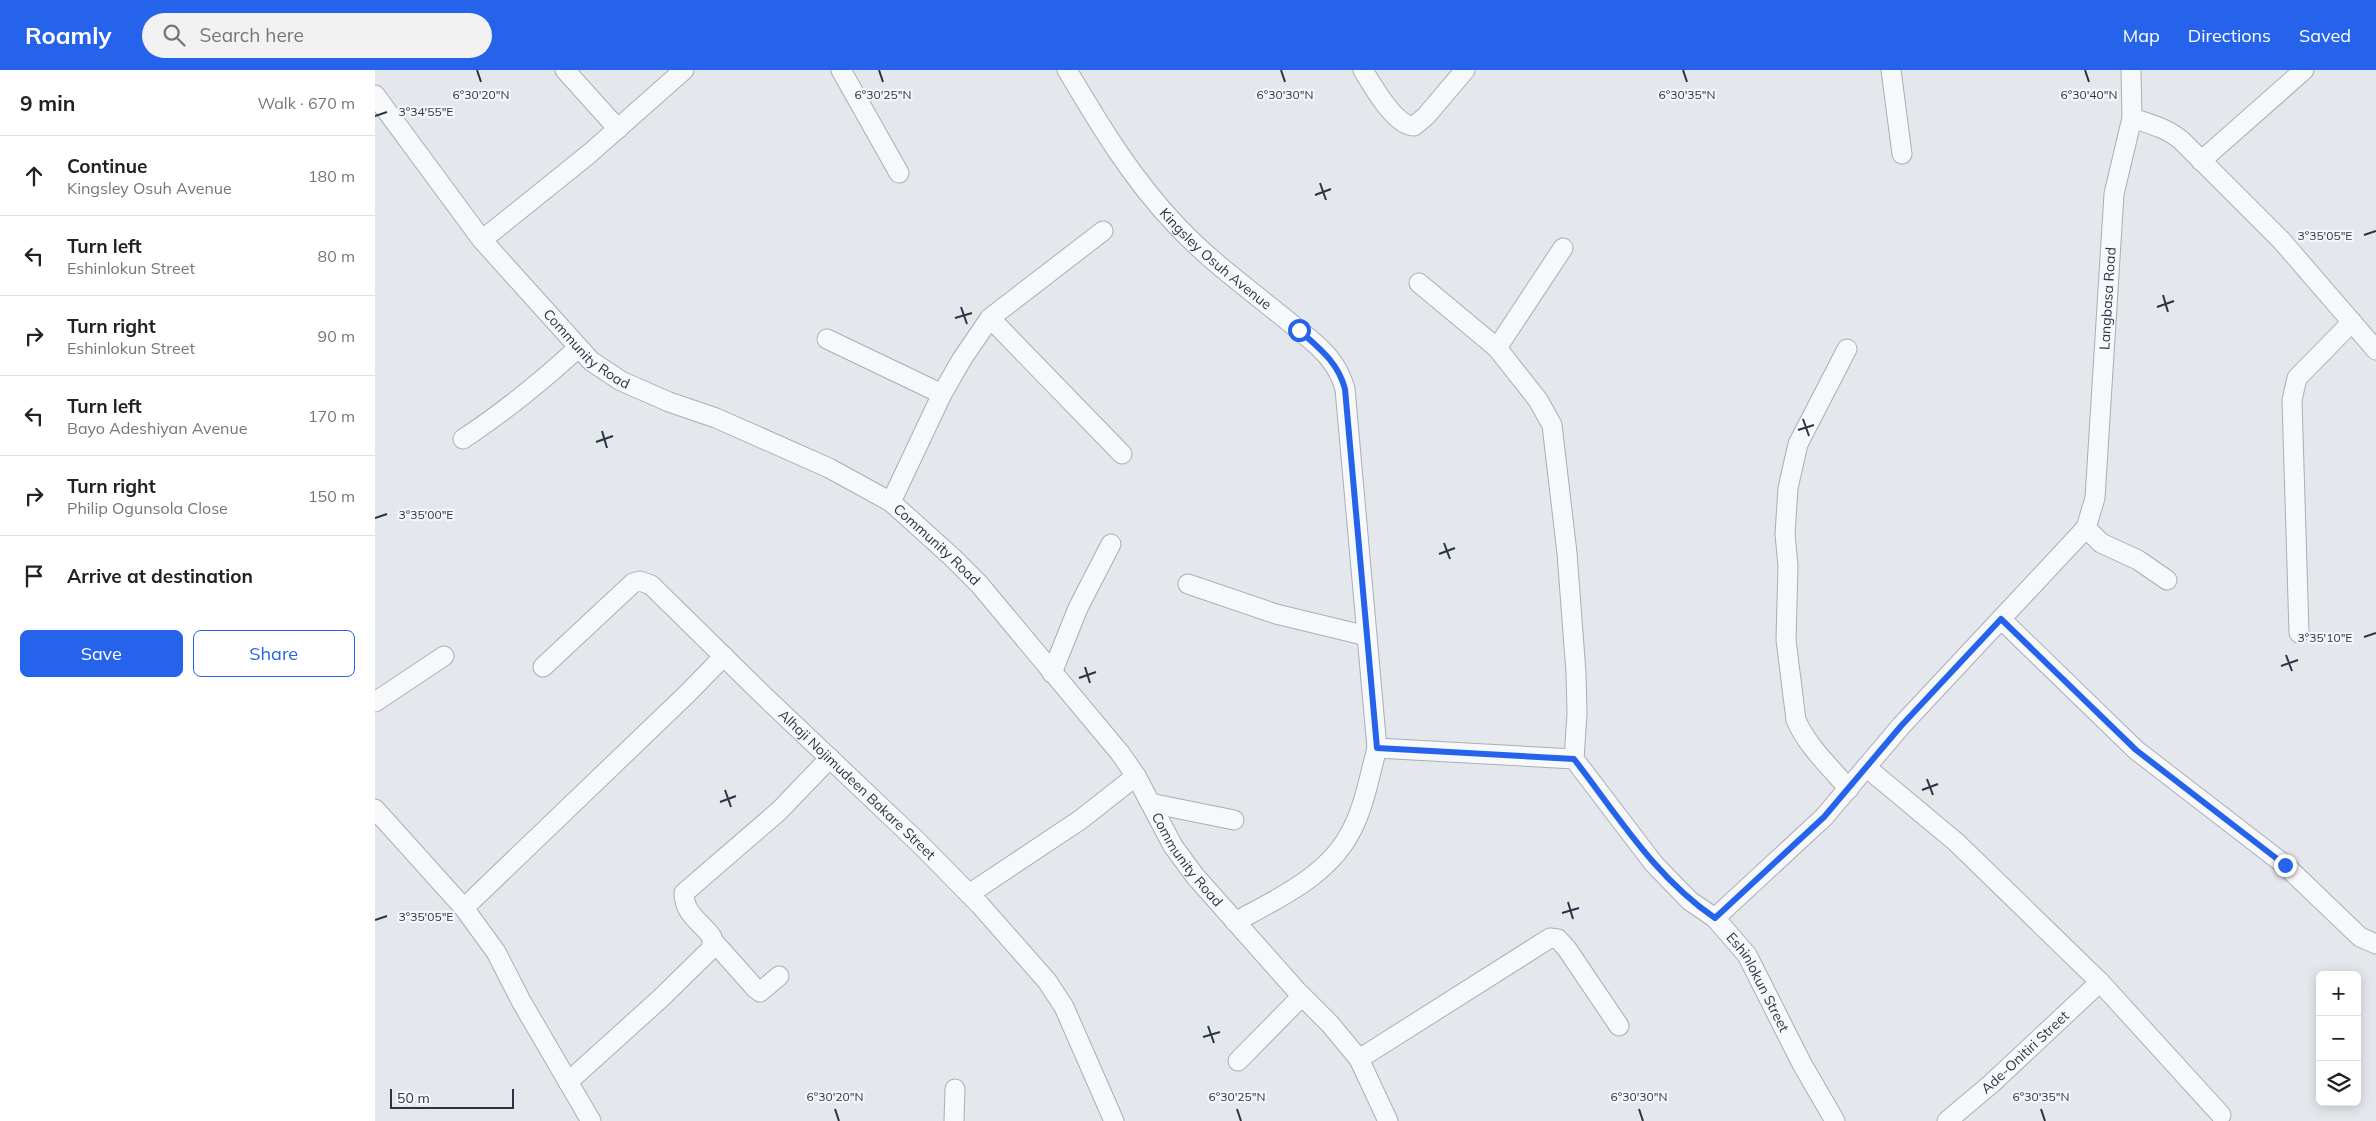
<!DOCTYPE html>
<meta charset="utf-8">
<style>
:root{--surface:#fff;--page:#f2f2f2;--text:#222;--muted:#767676;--line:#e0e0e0;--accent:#2563eb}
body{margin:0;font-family:Mulish,sans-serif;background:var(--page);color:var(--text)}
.controls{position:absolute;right:15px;bottom:15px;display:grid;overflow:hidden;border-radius:8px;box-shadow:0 2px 12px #0003}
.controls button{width:45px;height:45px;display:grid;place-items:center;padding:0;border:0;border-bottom:1px solid var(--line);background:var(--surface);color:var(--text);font:25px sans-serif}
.scale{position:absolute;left:15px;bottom:12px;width:124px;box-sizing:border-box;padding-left:5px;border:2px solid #2b3445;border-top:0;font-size:14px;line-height:18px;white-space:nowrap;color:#2b3445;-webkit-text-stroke:4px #f4f6f9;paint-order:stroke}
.stop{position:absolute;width:15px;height:15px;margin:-11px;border:4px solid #2563eb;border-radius:50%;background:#fff}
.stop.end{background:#2563eb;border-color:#fff;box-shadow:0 1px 5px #0008}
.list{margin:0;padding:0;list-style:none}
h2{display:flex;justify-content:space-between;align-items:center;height:65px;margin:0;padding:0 20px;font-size:21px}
h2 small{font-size:16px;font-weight:400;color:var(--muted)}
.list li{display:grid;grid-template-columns:32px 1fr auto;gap:15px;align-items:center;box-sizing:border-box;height:80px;padding:0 20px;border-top:1px solid var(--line)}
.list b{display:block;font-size:19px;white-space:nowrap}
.list p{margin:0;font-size:16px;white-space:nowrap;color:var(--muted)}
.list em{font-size:16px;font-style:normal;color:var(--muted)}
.actions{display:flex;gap:10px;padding:15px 20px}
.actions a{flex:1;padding:11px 0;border:1px solid var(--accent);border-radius:8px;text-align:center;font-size:18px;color:var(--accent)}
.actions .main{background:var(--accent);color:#fff}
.icon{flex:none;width:28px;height:28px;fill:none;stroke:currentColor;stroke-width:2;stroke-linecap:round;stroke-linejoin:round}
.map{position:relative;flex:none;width:2001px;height:1051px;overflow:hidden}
header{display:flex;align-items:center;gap:30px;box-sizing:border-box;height:70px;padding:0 25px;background:var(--accent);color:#fff}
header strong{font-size:24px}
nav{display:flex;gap:28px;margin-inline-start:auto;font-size:18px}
.search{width:350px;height:45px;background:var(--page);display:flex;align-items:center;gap:12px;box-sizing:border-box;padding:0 18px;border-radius:28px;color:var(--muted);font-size:19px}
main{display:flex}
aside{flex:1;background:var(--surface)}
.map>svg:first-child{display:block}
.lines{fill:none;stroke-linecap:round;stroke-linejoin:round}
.minor-casing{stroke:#a9aeb7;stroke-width:21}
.minor{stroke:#f7f8fa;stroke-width:19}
.route{stroke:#2563eb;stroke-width:6}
.ticks{fill:none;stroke:#2b3445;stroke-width:2}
.labels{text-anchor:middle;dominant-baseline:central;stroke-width:4.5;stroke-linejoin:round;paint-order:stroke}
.street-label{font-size:14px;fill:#2b3445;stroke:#f4f6f9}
.ticks-label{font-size:12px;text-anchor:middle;fill:#2b3445;stroke:#f4f6f9;stroke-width:4.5;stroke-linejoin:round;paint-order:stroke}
</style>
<header>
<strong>Roamly</strong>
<div class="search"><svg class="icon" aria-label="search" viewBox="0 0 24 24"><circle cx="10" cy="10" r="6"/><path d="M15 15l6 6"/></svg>Search here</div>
<nav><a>Map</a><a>Directions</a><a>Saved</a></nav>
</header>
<main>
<aside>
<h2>9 min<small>Walk · 670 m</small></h2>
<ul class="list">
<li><svg class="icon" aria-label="ahead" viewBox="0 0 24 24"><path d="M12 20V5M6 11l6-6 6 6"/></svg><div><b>Continue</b><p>Kingsley Osuh Avenue</p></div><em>180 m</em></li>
<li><svg class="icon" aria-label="left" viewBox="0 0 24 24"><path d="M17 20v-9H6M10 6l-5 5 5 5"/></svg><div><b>Turn left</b><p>Eshinlokun Street</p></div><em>80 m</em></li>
<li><svg class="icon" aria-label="right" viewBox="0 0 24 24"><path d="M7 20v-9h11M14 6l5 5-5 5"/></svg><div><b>Turn right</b><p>Eshinlokun Street</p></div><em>90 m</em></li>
<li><svg class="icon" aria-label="left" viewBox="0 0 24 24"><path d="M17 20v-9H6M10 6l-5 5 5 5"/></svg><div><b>Turn left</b><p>Bayo Adeshiyan Avenue</p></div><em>170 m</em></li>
<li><svg class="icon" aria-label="right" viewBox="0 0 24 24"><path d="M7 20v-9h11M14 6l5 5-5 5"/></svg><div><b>Turn right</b><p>Philip Ogunsola Close</p></div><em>150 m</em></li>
<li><svg class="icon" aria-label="arrive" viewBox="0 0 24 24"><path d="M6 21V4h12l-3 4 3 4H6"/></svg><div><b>Arrive at destination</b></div></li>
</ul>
<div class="actions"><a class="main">Save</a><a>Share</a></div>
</aside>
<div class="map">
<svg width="2001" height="1051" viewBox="0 0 2001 1051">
<rect width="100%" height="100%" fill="#e4e7ec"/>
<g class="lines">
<g class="minor-casing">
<g id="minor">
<path d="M190,0L243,59"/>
<path d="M466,0L524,103"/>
<path id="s1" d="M692,0C724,54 757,109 801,155C844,201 898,236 945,278C958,291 965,302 970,319L1002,678C994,708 989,739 974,765C951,807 900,830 860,852"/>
<path d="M988,0C997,15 1020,56 1039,56L1051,46L1090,0"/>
<path d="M1516,0L1527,84"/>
<path id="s2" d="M0,25L107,170L216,291L246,311L294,332L341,348L454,398L516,432L577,487L604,514L745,683L761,706L798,776L820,806L922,921L955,954L984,989L1013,1051"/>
<path d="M1757,48C1775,54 1792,58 1807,71L1906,170L2001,280"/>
<path d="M1826,91L1929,0"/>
<path d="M107,170L214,84L309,0"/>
<path d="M1044,213L1122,278L1163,330L1177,355L1192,483L1201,603L1202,644L1199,689"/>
<path d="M615,248L747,384"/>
<path d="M452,269L567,324"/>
<path d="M1122,278L1188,178"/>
<path d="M1472,279L1423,374L1413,418L1410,464L1413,496L1411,570L1421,650C1432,676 1456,698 1474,719"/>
<path d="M88,369C129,342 167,311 203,278"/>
<path d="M516,432L567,324L587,289L615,248L728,161"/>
<path d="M1711,458L1726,473L1763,490L1792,510"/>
<path d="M813,514L901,544L992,566"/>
<path d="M1626,549L1761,680L1910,795L1985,867L2001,874"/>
<path d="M1924,563L1917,330L1922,308L1977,252"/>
<path id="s3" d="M168,597L258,513L265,511L276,515L388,625L545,774L605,835L672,911L689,937L739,1051"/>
<path d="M677,603L703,538L736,474"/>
<path d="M0,632L69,586"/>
<path id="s4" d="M1002,678L1199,689L1279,794L1315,831L1340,848L1372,885L1427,994L1460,1051"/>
<path d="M1491,697L1581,772L1725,912L1846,1045"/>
<path d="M775,733L859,750"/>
<path d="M0,739L89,838L121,882L146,931L216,1051"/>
<path d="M594,824L705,750L761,706"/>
<path d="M89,838L313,623L349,586"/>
<path id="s5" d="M1340,848L1449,747L1526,656L1711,458L1720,428L1739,124L1757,48L1756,0"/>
<path d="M339,872L380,918L385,922L404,906"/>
<path d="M984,989L1175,868L1183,869L1192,879L1244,956"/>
<path d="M863,991L927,926"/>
<path d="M193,1012L286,928L337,878V867C326,852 309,844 309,823L404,741L455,688"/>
<path d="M579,1051L580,1019"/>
<path id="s6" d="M1572,1051L1616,1014L1725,912"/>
</g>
</g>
<use href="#minor" class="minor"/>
</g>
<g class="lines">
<path class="route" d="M924,260C944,278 963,292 970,319L1002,678L1199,689C1243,746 1280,807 1340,848L1449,747L1526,656L1626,549L1761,680L1910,795"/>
</g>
<path class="ticks" d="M102,0L106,12M504,0L508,12M906,0L910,12M1308,0L1312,12M1710,0L1714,12M0,46L12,42M945,113L951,130M940,125L956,119M1989,165L2001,161M1788,225L1793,242M586,237L592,254M1782,237L1799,231M580,248L597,243M1428,349L1434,366M1423,360L1439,355M227,361L232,378M221,372L238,366M0,448L12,444M1069,473L1075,489M1064,484L1080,478M1989,567L2001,563M1911,585L1917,601M1906,596L1923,590M710,597L715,613M704,608L721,602M1552,709L1558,725M350,720L356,737M1547,720L1563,714M345,732L361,726M1193,832L1198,849M1187,843L1204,838M0,850L12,846M833,956L839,973M828,967L845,962M460,1039L464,1051M862,1039L866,1051M1264,1039L1268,1051M1666,1039L1670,1051"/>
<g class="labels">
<g class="street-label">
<text stroke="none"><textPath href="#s1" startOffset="242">Kingsley Osuh Avenue</textPath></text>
<text stroke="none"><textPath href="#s5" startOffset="770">Langbasa Road</textPath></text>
<text stroke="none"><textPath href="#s2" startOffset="332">Community Road</textPath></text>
<text stroke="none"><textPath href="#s2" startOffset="738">Community Road</textPath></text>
<text stroke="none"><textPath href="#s3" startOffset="429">Alhaji Nojimudeen Bakare Street</textPath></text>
<text stroke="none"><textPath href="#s2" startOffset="1142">Community Road</textPath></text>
<text stroke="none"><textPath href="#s4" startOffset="489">Eshinlokun Street</textPath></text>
<text stroke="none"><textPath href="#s6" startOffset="104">Ade-Onitiri Street</textPath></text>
</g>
</g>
<g class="ticks-label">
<text x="106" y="29">6°30'20"N</text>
<text x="508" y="29">6°30'25"N</text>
<text x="910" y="29">6°30'30"N</text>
<text x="1312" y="29">6°30'35"N</text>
<text x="1714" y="29">6°30'40"N</text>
<text x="51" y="46">3°34'55"E</text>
<text x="1950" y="170">3°35'05"E</text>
<text x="51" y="449">3°35'00"E</text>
<text x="1950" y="572">3°35'10"E</text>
<text x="51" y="851">3°35'05"E</text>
<text x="460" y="1031">6°30'20"N</text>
<text x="862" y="1031">6°30'25"N</text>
<text x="1264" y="1031">6°30'30"N</text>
<text x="1666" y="1031">6°30'35"N</text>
</g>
</svg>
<div class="controls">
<button>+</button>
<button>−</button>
<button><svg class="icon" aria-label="layers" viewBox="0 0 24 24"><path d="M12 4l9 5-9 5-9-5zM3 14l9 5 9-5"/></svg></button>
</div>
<div class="scale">50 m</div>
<div class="stop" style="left:924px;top:260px"></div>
<div class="stop end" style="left:1910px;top:795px"></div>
</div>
</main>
